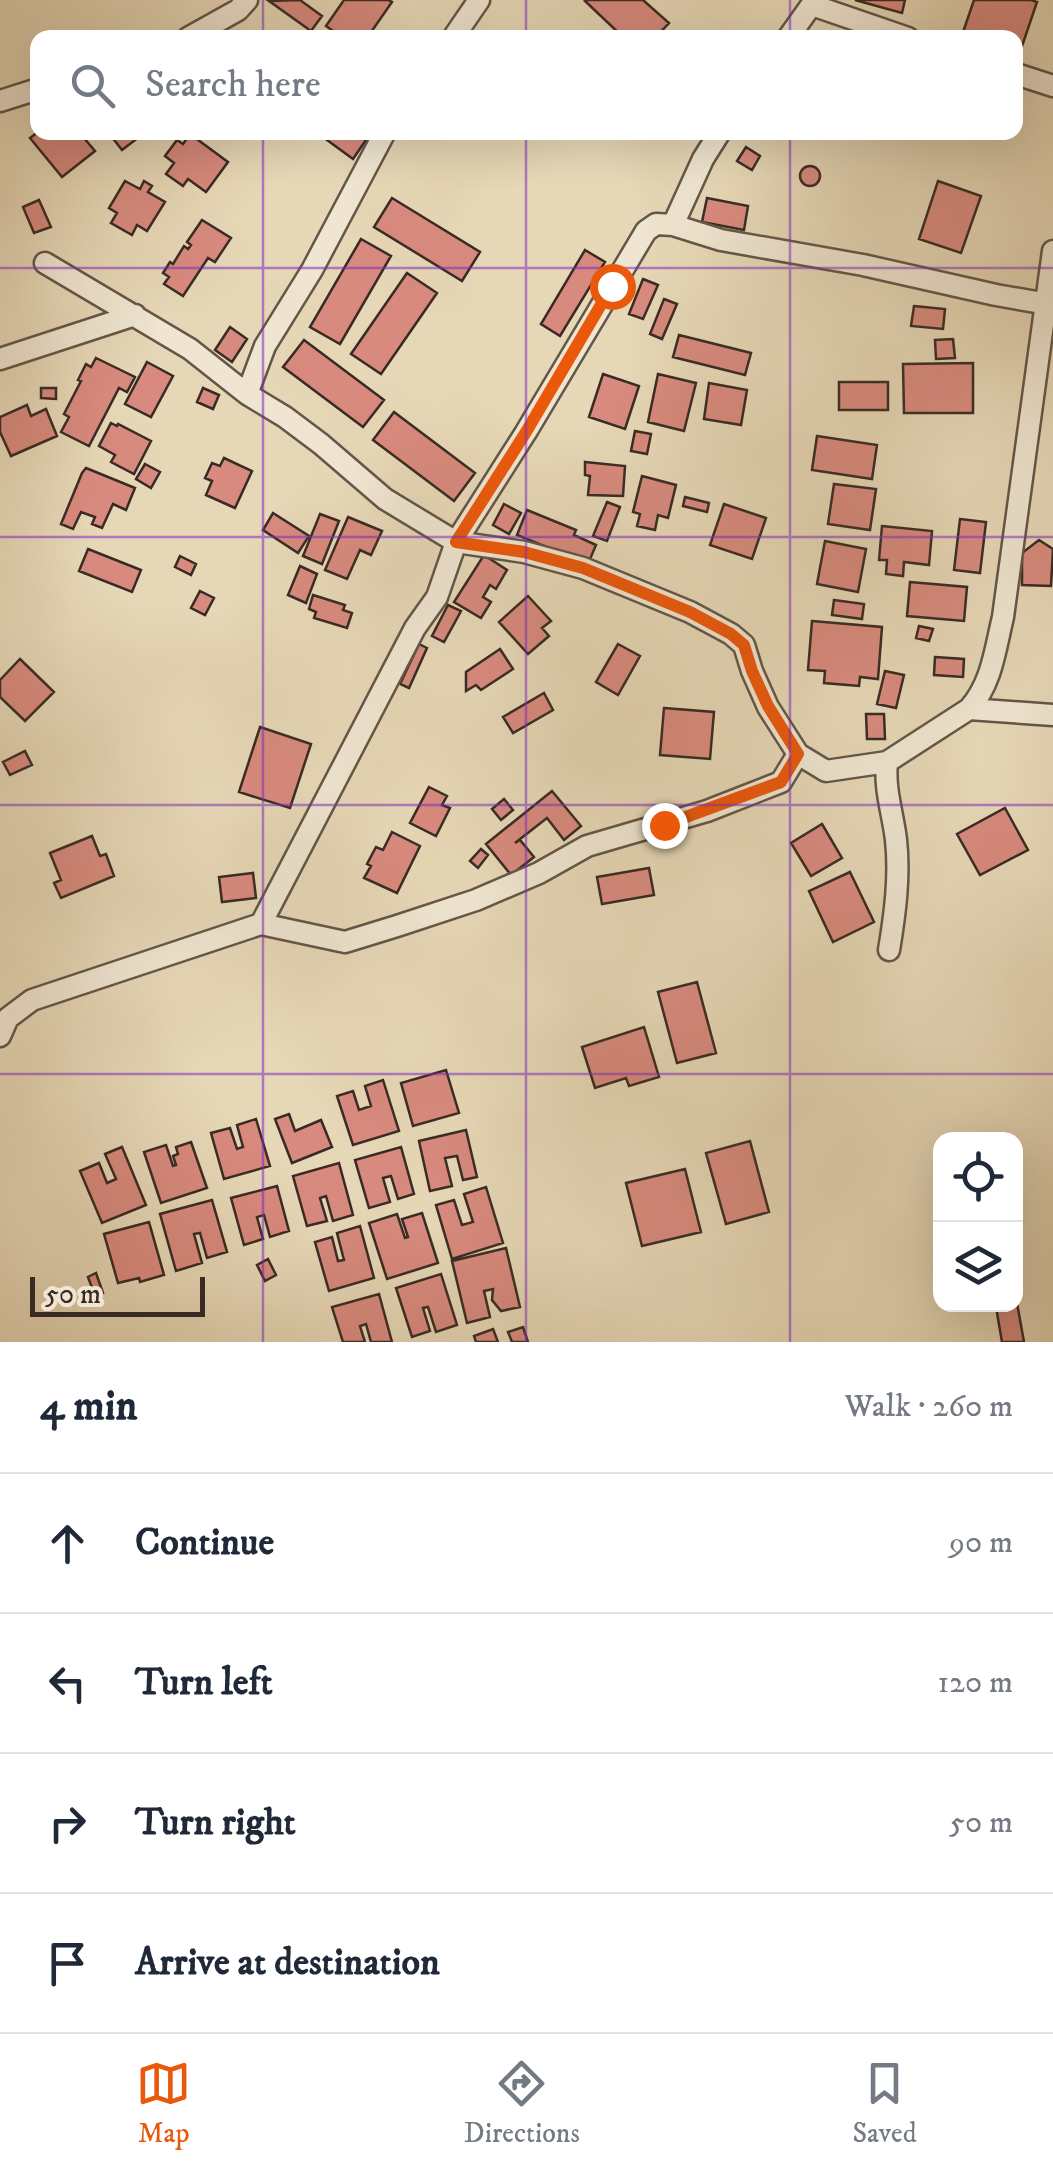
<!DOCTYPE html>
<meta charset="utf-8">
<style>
:root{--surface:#fff;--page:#f2f2f3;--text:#1f2937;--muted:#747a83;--line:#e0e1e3;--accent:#ea580c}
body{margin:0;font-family:"IM FELL DW Pica",serif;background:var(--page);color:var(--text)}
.controls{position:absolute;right:30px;bottom:30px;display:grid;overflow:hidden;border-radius:20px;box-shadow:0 10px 40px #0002}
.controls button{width:90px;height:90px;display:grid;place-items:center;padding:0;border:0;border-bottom:2px solid var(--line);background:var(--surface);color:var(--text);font:50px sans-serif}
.scale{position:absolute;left:30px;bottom:25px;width:175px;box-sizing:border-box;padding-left:10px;border:5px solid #392b24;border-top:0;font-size:28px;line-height:35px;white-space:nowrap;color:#392b24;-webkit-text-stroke:8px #efe5d0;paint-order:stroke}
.stop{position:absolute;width:30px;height:30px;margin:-22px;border:8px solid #ea580c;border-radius:50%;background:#fff}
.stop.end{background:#ea580c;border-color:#fff;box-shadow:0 2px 10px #0008}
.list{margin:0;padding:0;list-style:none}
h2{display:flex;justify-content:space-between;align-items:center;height:130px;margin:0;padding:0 40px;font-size:42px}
h2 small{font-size:32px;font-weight:400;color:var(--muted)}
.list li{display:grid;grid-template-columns:65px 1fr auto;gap:30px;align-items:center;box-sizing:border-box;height:140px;padding:0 40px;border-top:2px solid var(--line)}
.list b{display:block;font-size:38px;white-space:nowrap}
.list em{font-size:32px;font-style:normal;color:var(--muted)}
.icon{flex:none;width:55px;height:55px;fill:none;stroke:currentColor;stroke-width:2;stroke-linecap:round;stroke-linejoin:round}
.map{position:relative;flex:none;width:1053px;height:1342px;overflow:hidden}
.search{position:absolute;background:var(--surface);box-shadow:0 10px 40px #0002;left:30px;right:30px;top:30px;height:110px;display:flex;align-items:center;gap:25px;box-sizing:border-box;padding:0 35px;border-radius:20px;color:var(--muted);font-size:38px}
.sheet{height:690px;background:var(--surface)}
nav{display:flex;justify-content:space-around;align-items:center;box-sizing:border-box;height:140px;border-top:2px solid var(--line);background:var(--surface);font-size:28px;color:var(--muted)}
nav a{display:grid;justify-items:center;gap:5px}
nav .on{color:var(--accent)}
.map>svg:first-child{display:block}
.building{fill:#d88a7e;stroke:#392b24;stroke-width:2.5}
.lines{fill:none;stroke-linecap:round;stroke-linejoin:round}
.minor-casing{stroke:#645648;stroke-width:25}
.minor{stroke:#efe5d0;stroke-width:20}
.route{stroke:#ea580c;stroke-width:12}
.grid{fill:none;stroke:#7b2cbf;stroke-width:2.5;stroke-opacity:0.55}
</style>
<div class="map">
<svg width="1053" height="1342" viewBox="0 0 1053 1342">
<rect width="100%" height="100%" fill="#e6d7b6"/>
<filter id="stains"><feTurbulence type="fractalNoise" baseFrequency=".002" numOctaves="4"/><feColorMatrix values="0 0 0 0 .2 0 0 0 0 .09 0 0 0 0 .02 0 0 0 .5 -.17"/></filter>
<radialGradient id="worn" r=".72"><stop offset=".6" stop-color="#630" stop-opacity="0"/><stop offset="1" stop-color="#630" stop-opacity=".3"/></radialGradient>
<path class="building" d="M300,0L322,16L311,31L269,1Z
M344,0H388L392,2L367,38H343L326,26Z
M587,0H643L669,23L655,38H624L585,1Z
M855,0H905L902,13Z
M974,0H1031L1037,2L1018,58H1016V38H961Z
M38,132H90L84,138L95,151L62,177L30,138Z
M108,132H135L139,137L122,150Z
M333,132H362L368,137L353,159L327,140Z
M190,134L228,162L206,192L188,179L183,186L166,174L174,163L165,156L177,140L183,144Z
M746,147L760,156L752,170L737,161Z
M800 176a10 10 0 1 1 20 0a10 10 0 1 1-20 0Z
M125,181L140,189L144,181L152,186L148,192L165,202L147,231L137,225L132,235L111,223L117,213L109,208Z
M938,181L981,196L961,253L919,239Z
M392,198L480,252L462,281L374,227Z
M707,198L748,206L744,230L702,222Z
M39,200L51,227L34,233L23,207Z
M202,220L231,238L215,262L208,258L183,296L164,284L169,277L163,273L170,262L173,264L184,246L188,249L191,245L187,242Z
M361,239L391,256L340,344L310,327Z
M585,250L605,262L560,336L541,324Z
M407,273L437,293L381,374L351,354Z
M643,279L658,285L643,319L629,314Z
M664,299L677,304L662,339L650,334Z
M914,306L945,309L943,329L911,326Z
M230,327L247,339L232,362L215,350Z
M679,335L751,353L745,375L673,357Z
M953,339L955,358L936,359L935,340Z
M304,340L384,400L363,427L283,367Z
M96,358L135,377L127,392L119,388L89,446L61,432L69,417L64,414L81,381L78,380L86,364L91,367Z
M147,362L173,376L151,417L125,404Z
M973,363V413H904L903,364Z
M603,374L639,386L625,429L589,417Z
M658,374L696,383L684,431L648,422Z
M839,382H888V410H839Z
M709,383L747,390L741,425L704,419Z
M41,388H56V399L41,398Z
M203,388L219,395L213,409L197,402Z
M27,405L31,416L46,409L57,436L11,456L0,432V417Z
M394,412L475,473L454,501L373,440Z
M111,423L117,426L118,424L151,441L134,474L111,462L115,455L99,446Z
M635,431L651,434L647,454L631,451Z
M817,436L877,445L872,479L812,470Z
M224,458L252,471L235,508L206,495L212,481L205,478L212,463L220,466Z
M585,462L625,466L623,496L588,495L590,476L585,475Z
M145,464L160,472L151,488L136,479Z
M86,468L135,488L126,510L113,504L102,528L92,524L95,517L81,512L73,529L61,524L82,473Z
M642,476L676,485L668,518L658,515L655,530L637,526L640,514L633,512Z
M834,484L876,489L870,530L828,524Z
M685,497L709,503L707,512L683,506Z
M607,502L620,507L607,541L593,536Z
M504,504L521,513L509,534L493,525Z
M724,504L766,518L752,559L710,545Z
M527,510L576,530L574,535L596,545L588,564L517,535Z
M273,513L309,536L298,553L263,530Z
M320,514L339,521L322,564L303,556Z
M348,517L382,531L371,555L360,550L347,579L325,570Z
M960,519L986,522L980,573L954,570Z
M882,526L932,531L929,565L904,562L903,576L886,574L887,560H879Z
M1039,540L1053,549L1051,586L1022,585V553Z
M825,541L866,549L858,592L817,584Z
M88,549L141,570L132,592L79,571Z
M484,555L507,570L496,589L490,585L483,597L491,602L481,618L454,602Z
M180,556L196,564L191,575L175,567Z
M300,566L317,574L306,603L288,595Z
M910,582L967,587L964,621L907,616Z
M200,591L214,598L205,615L191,608Z
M313,595L345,605L343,610L352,613L347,628L314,618L316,612L309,609Z
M528,596L551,621L542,628L549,636L528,654L499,622Z
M834,600L864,604L862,619L832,615Z
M448,605L461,611L444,642L432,636Z
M812,621L882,627L878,679L860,677L859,686L824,683L825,671L808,670Z
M919,626L933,629L929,641L916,638Z
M419,644L427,648L409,688L400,684Z
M618,644L640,656L618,695L596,682Z
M500,649L513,669L481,690L476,685L466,691V672Z
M935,657L964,659L963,677L934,675Z
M20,659L54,692L25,721L0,697V680Z
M885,671L904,675L896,708L877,704Z
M544,693L553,710L513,733L503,717Z
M664,708L714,712L710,759L660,755Z
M866,714H884L885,739H867Z
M260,727L311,744L290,808L239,792Z
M25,751L32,765L10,775L3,762Z
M429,787L447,796L442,805L450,808L436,836L410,823Z
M552,791L581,826L564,840L547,818L515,843L520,840L534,857L511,875L486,844Z
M504,799L513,810L501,820L492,809Z
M1005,808L1028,850L980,875L957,834Z
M822,824L842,858L811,876L791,843Z
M392,832L420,846L397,893L364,878L371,866L367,864L376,847L383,850Z
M92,836L100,856L106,854L114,876L61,898L54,883L61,880L50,853Z
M481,849L488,855L478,868L470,861Z
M649,868L654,895L602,904L597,877Z
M850,872L874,922L833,942L809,891Z
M253,873L256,898L222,902L219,877Z
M697,982L716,1053L677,1063L658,992Z
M644,1027L659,1077L629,1086L626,1078L595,1088L582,1047Z
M446,1070L459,1113L413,1126L401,1083Z
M383,1080L399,1131L353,1145L337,1096L353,1091L359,1110L371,1106L365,1086Z
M289,1114L295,1131L321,1120L332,1147L292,1163L275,1119Z
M256,1119L270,1166L224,1179L211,1133L230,1128L237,1149L243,1147L237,1125Z
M466,1130L477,1177L463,1180L457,1156L445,1158L452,1186L430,1191L419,1141Z
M750,1141L769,1212L726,1224L706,1153Z
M191,1142L207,1188L161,1203L144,1152L166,1145L173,1166L176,1165L173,1156L178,1154L176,1147Z
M122,1147L146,1205L102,1223L80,1171L99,1163L107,1183L116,1179L105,1154Z
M401,1147L414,1194L398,1199L391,1176L383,1178L390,1202L369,1208L355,1160Z
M339,1163L353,1215L333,1221L326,1196L320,1198L327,1221L307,1226L293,1176Z
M685,1169L701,1232L642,1246L626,1183Z
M277,1186L289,1231L270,1237L264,1215L257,1217L263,1239L244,1245L231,1198Z
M486,1187L503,1243L452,1259L436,1205L454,1200L462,1225L473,1222L464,1194Z
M212,1200L227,1252L207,1258L200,1233L194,1234L202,1263L176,1271L160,1214Z
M422,1213L438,1263L387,1279L369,1223L397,1214L405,1238L408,1237L402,1219Z
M149,1222L164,1275L140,1282L139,1278L118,1283L104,1234Z
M360,1226L374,1278L329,1291L315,1242L332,1237L338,1261L344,1260L337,1233Z
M506,1248L520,1307L501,1311L492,1300L493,1289L484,1291L490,1317L467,1323L452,1261Z
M268,1259L276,1275L265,1281L257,1265Z
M96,1273L103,1293L95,1296L88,1277Z
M441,1274L457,1325L436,1332L428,1307L423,1308L430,1331L412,1337L396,1288Z
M379,1294L392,1342H371L366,1324L360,1326L365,1342H343L332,1307Z
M1017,1303L1024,1342H1002L996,1307Z
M523,1327L528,1342H512L508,1332Z
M493,1329L498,1342H476L474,1336Z"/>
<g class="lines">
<g class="minor-casing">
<path id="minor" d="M812,5L908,38
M188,38L238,10L247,0
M453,38L479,0
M788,38L815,0
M1016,74L1053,86
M0,101L38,89
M673,225L703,159L720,132
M45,263L190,349L247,394
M0,359L135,315
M969,709L1053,715
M887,762L969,709C992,683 995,650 1003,617L1053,251
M261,924L415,628L437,597L456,542L385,499L321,444L285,417L247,394L265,346L312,270L385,132
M889,950C895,914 900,876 896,840C893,814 884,789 887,762L826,771L798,754L768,707L752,671L744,645L731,634L690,612L583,568L524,552L456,542L526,432L646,231L656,224L673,225L721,240L863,265L996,295L1053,305
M0,1036L8,1018L32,1000L261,924L345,942L397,926L476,900L539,873L587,846L707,811L781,782L798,754"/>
</g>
<use href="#minor" class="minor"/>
</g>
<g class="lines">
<path class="route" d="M612,286L526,432L456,542L524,552L583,568L690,612L731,634L744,645L752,671L768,706L798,754L781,782L664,825"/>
</g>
<path class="grid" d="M263,0V38M526,0V38M790,0V38M263,132V1342M526,132V1342M790,132V1342M0,268H1053M0,537H1053M0,805H1053M0,1074H1053"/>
<rect width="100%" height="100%" filter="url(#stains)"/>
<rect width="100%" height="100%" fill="url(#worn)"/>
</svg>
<div class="controls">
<button><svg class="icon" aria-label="locate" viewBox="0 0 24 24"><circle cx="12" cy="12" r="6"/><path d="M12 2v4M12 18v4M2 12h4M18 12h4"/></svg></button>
<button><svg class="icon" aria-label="layers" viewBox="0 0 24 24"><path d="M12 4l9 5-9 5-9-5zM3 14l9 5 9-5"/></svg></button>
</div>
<div class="scale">50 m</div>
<div class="stop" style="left:612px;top:286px"></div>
<div class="stop end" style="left:664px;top:825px"></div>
<div class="search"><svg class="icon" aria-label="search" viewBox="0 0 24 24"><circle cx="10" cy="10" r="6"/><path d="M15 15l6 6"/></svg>Search here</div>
</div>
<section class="sheet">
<h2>4 min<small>Walk · 260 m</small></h2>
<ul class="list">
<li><svg class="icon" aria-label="ahead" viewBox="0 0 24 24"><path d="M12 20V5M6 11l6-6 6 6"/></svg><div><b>Continue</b></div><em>90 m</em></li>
<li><svg class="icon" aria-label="left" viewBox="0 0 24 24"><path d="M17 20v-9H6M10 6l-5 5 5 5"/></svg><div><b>Turn left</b></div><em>120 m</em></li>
<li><svg class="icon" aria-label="right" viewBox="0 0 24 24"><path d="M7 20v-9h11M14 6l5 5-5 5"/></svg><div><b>Turn right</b></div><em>50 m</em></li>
<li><svg class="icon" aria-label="arrive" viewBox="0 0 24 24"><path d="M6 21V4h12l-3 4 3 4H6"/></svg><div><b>Arrive at destination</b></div></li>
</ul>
</section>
<nav>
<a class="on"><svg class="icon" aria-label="map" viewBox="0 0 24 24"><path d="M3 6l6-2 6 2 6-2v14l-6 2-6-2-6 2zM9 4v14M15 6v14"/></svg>Map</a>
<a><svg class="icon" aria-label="directions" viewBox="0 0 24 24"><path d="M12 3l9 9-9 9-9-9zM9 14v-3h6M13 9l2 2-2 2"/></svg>Directions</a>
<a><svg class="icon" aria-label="saved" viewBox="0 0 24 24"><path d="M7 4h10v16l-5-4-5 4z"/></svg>Saved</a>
</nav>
